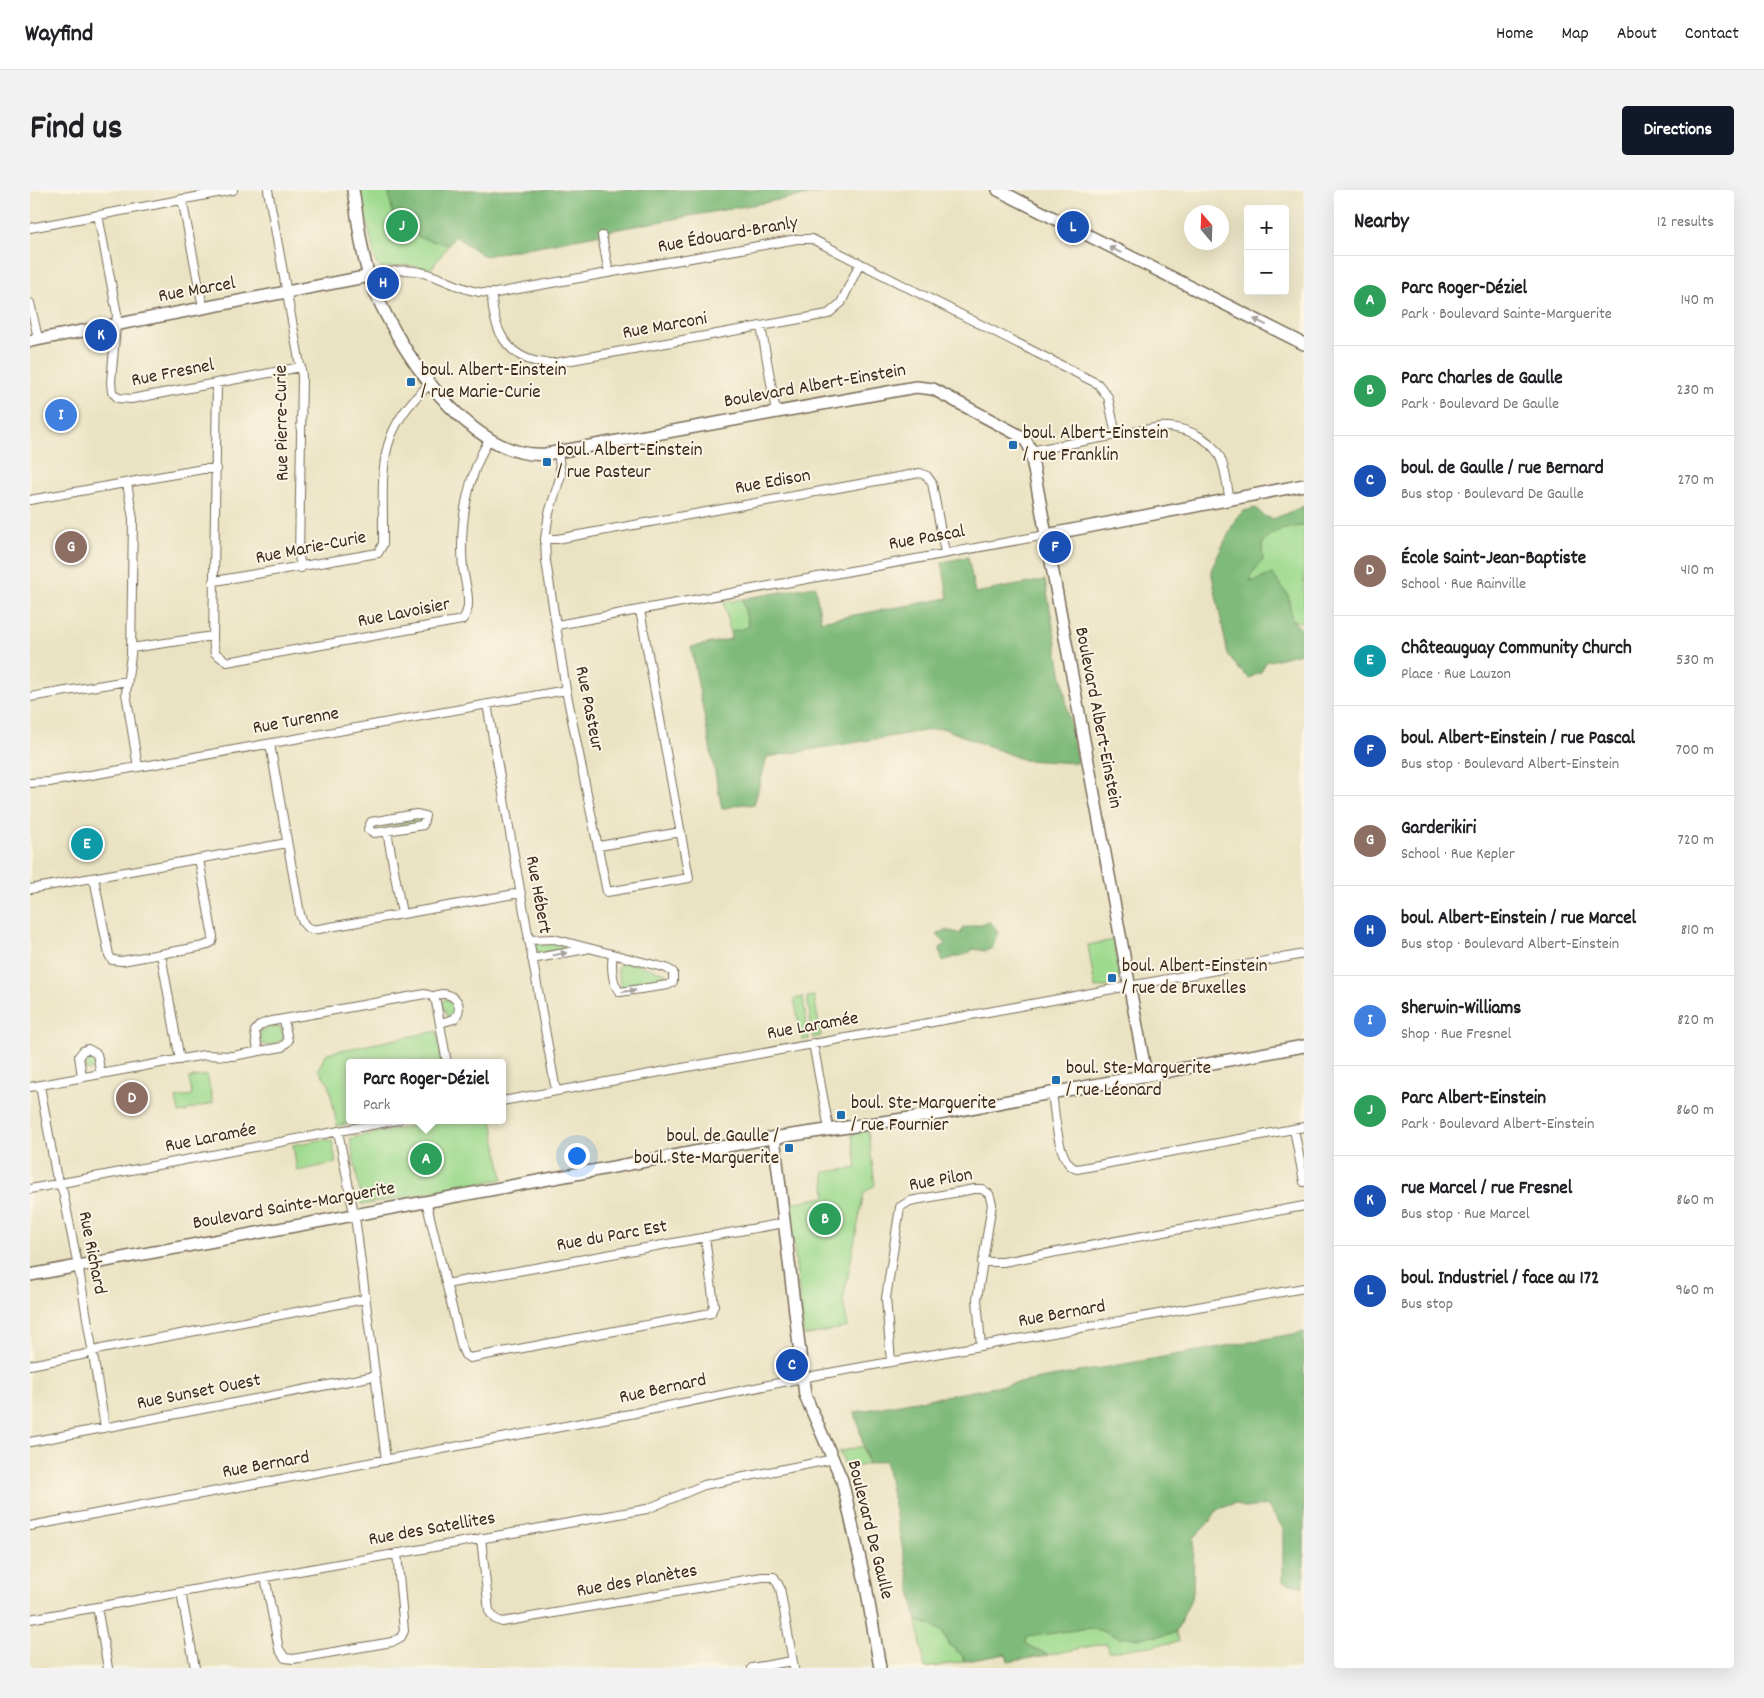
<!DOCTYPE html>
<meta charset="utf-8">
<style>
:root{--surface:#fff;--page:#f2f2f2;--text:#202124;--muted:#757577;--line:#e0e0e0;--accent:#111827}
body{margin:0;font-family:Dekko,sans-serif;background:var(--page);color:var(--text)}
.controls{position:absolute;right:15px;top:15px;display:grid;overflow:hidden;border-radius:5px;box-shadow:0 5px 20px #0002}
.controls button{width:45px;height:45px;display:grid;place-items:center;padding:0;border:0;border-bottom:1px solid var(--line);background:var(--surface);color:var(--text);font:25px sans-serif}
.compass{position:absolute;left:1154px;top:15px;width:45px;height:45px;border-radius:50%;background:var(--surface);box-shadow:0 5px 20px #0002;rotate:341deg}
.you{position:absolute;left:546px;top:965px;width:18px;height:18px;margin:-12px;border:4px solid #fff;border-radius:50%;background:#1a73e8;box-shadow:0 0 0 8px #1a73e833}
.badge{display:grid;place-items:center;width:32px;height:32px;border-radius:50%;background:var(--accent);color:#fff;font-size:16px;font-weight:700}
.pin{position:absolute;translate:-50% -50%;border:2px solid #fff;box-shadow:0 1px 5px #0006}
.popup{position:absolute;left:316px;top:869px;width:160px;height:65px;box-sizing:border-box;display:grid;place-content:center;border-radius:5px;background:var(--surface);filter:drop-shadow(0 1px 4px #0005);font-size:16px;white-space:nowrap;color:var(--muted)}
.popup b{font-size:19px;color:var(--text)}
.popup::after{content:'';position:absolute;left:50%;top:100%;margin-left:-10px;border:10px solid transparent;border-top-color:var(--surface)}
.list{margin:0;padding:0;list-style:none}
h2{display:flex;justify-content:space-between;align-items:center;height:65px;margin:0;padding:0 20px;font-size:21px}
h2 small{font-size:16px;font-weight:400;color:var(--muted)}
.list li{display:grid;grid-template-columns:32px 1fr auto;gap:15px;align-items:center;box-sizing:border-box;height:90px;padding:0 20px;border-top:1px solid var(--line)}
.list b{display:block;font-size:19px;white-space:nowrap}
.list p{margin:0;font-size:16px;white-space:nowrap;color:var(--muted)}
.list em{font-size:16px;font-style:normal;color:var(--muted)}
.map{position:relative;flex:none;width:1274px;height:1478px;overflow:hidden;border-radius:5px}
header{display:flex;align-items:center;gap:30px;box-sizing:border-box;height:70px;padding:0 25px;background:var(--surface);border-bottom:1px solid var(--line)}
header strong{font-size:24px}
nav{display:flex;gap:28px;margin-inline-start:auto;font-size:18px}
.intro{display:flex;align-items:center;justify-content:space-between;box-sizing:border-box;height:120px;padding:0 30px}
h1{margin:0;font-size:35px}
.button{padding:12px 22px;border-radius:5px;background:var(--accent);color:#fff;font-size:18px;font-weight:700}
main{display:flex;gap:30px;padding:0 30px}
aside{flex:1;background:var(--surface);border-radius:5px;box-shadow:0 5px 20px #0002}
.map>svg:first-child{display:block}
.green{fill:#9eda8e;stroke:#6c8256}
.forest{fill:#7eba79;stroke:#5c724c}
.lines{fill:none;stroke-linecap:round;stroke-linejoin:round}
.street-casing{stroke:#786b58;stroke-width:10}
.secondary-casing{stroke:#786b58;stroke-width:14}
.street{stroke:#fff;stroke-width:8}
.secondary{stroke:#fff;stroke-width:11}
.oneway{fill:#a79f9a}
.poi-dot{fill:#1f6fb2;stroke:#fcf5e5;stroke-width:2}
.labels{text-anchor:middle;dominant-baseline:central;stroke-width:4;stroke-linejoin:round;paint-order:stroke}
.street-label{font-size:19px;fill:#3b2a1e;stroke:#fcf5e5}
.poi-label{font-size:19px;fill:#3b2a1e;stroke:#fcf5e5;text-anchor:start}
</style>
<header>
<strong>Wayfind</strong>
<nav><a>Home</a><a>Map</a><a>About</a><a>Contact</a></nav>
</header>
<div class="intro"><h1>Find us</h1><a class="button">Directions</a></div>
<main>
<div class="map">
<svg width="1274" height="1478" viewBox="0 0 1274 1478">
<rect width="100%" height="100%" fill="#fcf5e5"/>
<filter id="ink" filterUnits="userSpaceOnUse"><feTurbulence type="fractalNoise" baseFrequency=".02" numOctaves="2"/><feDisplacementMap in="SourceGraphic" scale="10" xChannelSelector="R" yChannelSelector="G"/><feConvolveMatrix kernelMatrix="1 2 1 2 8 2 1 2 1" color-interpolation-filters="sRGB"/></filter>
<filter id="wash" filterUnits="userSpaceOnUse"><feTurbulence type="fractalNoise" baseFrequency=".0096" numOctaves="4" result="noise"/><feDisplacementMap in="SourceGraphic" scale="20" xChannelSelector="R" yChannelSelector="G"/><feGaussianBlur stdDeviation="1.12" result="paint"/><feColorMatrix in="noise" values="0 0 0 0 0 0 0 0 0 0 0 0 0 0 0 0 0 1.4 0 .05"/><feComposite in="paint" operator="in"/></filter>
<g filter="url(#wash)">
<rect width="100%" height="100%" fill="#eae3c3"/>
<path class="green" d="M330,0H384L425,46L401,79L376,75L353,78L346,74Z
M1274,336V433L1262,430L1258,405L1242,384L1226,391H1220L1223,382L1233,370C1233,364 1231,358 1233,353C1238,340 1262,337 1274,336Z
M712,409L719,438L700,442L694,413Z
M389,628L390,630L388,632L343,638L345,635Z
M1084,750L1090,787L1083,796L1065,798L1058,755Z
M520,752L538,757L539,758L511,763L505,761V757L508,753Z
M597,772L636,783L638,790L592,799L587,778L591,773Z
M784,806L791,846L783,848L777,807Z
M773,807L779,849L772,850L764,809Z
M416,808L424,813L426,819L423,825L417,827L412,813Z
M243,835L251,838L254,850L238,856L232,854L229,842Z
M407,841L412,873H320V930H332L307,936L299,894L288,879L297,863Z
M58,863L62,865L65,876L60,881L55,879L53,869Z
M177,885L183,913L157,920V922L149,923L146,908L162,905L159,888Z
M413,930H462L473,989L332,1015L320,948Z
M838,941L845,995L834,1003L813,1111L818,1137L774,1146L759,1013L796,1007L794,982L827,978L822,944Z
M295,949L302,951L306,973L267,981L263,955Z
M832,1256L838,1274L817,1279L809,1262Z
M887,1431L902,1435L913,1442L920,1456L931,1464L936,1471L895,1478Z
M1059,1438L1078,1442L1089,1448L1129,1446L1146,1442L1148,1452L1078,1462L1077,1453L1018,1465L996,1454V1447Z"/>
<path class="forest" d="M358,0H789L793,2L577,41V43L454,66L425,46L418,55L390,48L383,42L377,43L373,40H366Z
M1274,316V336C1262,337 1238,340 1233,353C1231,358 1233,364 1233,370L1223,382L1220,391H1226L1242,384L1258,405L1262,430L1274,441V462L1236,472L1231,482L1219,488L1210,480L1198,465L1181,380L1206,328L1214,321L1226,318L1234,326L1243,329Z
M938,367L945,403L1015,390L1047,573L994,570L912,538L737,567L724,615L712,614L692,619L661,457L701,449L700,442L719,437L712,409L785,396L791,431L918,408L912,372Z
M960,732L968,741L962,759L955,761L944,759L936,764L912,771L910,758L916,754L907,745C914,738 922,741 930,744L933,738Z
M1274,1142V1397L1253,1392V1338L1237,1315L1215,1318L1205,1313L1187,1320L1180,1331L1164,1348L1163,1404L1146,1442L1129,1446L1089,1448L1078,1442L1058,1438L997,1447L996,1454L1018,1465L978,1472L976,1464L936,1471L931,1464L920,1456L913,1442L902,1435L887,1431L855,1270L838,1274L825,1222Z"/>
</g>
<g filter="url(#ink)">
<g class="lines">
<g class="street-casing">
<path id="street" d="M238,0L272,186L269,366L271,378
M152,9L173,117
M68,25L87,124L81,192L82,202L88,208L101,209L271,177
M0,38L203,0
M572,46L579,83
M340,86C356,82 374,78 390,82C417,88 436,105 466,103L767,49H782L1068,194L1078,207L1086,245
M462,103C462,143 481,175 525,173L798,124L811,113L830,73
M0,113L8,148
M731,136L746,222
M187,193L183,451L185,463L197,472L432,430C444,417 435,395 433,378C429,334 437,286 460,248
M1000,261L1130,237C1143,236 1153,239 1165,244C1196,259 1194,280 1200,311
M528,262L531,285L519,323L515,349L516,371L536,500L577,702L659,688L610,420
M97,293L103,329L101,465L96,503L108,577
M0,310L173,279H187
M515,349H527L890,283L897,286L902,293L915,363
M185,391L348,363L353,354C354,285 343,244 399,195
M527,435L1016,345
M101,458L183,446
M0,507L97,491
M457,514L526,901
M240,554L270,724C273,735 277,741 289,739L490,703
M0,593L19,592L120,575L536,500
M386,624L395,626L393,635L344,643L338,639L341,632Z
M357,641L372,724
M569,656L651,642
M64,688L79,765L82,770L92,771L174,756L182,752L183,747L169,669
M0,699L257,653
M498,750L524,749L636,778L643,782V792L638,795L590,802C582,795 581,775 583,765
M131,764L150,870
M502,769L556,759
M403,807C419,797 438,814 424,829L410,833
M783,853L799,939
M228,861L225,841L230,835L237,832L395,804L402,806L406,812L417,873
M52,887L49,866L53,861L58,859L67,864L71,884
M10,896L26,984L33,1002L50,1086L75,1237
M0,897L174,865L203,866L252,857L258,851L254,830
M1022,903C1025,921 1027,975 1047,979L1274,937
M472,911L1274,764
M1264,939L1274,992
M308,941L326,1034L356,1270
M0,999L368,930
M396,1011L432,1158L435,1165L440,1168L681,1123L684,1115L675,1047
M952,1072H973L1274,1016
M416,1094L754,1033
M861,1172L856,1108L870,1017L880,1011L944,999H952L959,1004L962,1014L947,1109L951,1156
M0,1175L52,1165L71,1159L335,1109
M0,1252L345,1186
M0,1336L600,1224L782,1186L1274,1098
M451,1348L459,1421L465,1429L472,1432L732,1387H744L750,1398L764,1478
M235,1387L249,1459L255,1468L263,1469L362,1452L371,1447L374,1441L367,1363
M151,1402L165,1478
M67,1417L78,1478
M0,1429L617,1319L674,1295L804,1269
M722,1478L762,1471"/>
</g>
<g class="secondary-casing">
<path id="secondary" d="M323,0C328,28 330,59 339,86C361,149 438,272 516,264L886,197L903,199L994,248L1000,258L1014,334L1116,885
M968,0L1274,154
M0,151L340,86
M1016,345L1274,295
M744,947L775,1205L812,1290L836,1396L850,1478
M0,1085L735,949L908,924L1274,856"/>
</g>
<use href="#street" class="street"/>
<use href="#secondary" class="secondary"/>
</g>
<defs><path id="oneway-solid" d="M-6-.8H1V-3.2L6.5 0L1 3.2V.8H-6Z" transform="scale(1.25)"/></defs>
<g class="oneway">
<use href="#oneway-solid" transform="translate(1085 60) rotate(-153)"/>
<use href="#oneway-solid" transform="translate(1230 132) rotate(-154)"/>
<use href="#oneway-solid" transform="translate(530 764) rotate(-11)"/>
<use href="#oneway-solid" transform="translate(599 801) rotate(-7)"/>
</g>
</g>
<g class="poi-dot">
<rect x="376" y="187" width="10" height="10" rx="2.5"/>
<rect x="978" y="250" width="10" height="10" rx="2.5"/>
<rect x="512" y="267" width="10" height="10" rx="2.5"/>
<rect x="1077" y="783" width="10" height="10" rx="2.5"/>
<rect x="1021" y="885" width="10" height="10" rx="2.5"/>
<rect x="806" y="920" width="10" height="10" rx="2.5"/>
<rect x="754" y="953" width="10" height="10" rx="2.5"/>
</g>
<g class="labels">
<g class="street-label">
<text transform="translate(698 46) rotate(-10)">Rue Édouard-Branly</text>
<text transform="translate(167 101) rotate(-10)">Rue Marcel</text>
<text transform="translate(635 137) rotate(-10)">Rue Marconi</text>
<text transform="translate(143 184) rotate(-11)">Rue Fresnel</text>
<text transform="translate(785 197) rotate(-10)">Boulevard Albert-Einstein</text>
<text transform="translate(253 233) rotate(-91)">Rue Pierre-Curie</text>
<text transform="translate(743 293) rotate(-10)">Rue Edison</text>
<text transform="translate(897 349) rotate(-10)">Rue Pascal</text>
<text transform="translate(281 359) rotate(-11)">Rue Marie-Curie</text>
<text transform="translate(374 424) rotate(-11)">Rue Lavoisier</text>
<text transform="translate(558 519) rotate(79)">Rue Pasteur</text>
<text transform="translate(1067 528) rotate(79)">Boulevard Albert-Einstein</text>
<text transform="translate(266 532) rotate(-10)">Rue Turenne</text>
<text transform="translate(507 705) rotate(80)">Rue Hébert</text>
<text transform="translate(783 837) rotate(-10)">Rue Laramée</text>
<text transform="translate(181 949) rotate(-11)">Rue Laramée</text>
<text transform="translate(911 991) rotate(-10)">Rue Pilon</text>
<text transform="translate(264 1017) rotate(-10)">Boulevard Sainte-Marguerite</text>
<text transform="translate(582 1047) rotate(-10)">Rue du Parc Est</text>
<text transform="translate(61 1063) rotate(79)">Rue Richard</text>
<text transform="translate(1032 1125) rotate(-10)">Rue Bernard</text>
<text transform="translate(633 1200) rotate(-12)">Rue Bernard</text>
<text transform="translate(169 1203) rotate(-11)">Rue Sunset Ouest</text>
<text transform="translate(236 1276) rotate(-10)">Rue Bernard</text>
<text transform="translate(402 1340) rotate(-10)">Rue des Satellites</text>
<text transform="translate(839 1340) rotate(76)">Boulevard De Gaulle</text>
<text transform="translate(607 1392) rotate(-10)">Rue des Planètes</text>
</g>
<g class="poi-label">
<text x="391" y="181">boul. Albert-Einstein<tspan x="391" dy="22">/ rue Marie-Curie</tspan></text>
<text x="993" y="244">boul. Albert-Einstein<tspan x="993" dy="22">/ rue Franklin</tspan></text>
<text x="527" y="261">boul. Albert-Einstein<tspan x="527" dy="22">/ rue Pasteur</tspan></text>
<text x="1092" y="777">boul. Albert-Einstein<tspan x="1092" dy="22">/ rue de Bruxelles</tspan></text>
<text x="1036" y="879">boul. Ste-Marguerite<tspan x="1036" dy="22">/ rue Léonard</tspan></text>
<text x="821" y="914">boul. Ste-Marguerite<tspan x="821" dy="22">/ rue Fournier</tspan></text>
<text x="749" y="947" text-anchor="end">boul. de Gaulle /<tspan x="749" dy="22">boul. Ste-Marguerite</tspan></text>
</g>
</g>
</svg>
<div class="controls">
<button>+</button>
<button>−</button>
</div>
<svg class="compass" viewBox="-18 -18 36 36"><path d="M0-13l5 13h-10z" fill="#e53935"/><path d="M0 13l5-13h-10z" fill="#757577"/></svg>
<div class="you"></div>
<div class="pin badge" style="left:396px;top:969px;background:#2e9e5b">A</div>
<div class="popup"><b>Parc Roger-Déziel</b>Park</div>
<div class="pin badge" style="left:795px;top:1029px;background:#2e9e5b">B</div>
<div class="pin badge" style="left:762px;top:1175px;background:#1a4fb4">C</div>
<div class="pin badge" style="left:102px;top:908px;background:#8d6e63">D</div>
<div class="pin badge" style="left:57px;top:654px;background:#0f9aa8">E</div>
<div class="pin badge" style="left:1025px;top:357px;background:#1a4fb4">F</div>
<div class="pin badge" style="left:41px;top:357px;background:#8d6e63">G</div>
<div class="pin badge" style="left:353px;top:93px;background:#1a4fb4">H</div>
<div class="pin badge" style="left:31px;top:225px;background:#3f7fe0">I</div>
<div class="pin badge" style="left:372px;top:36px;background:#2e9e5b">J</div>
<div class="pin badge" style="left:71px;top:145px;background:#1a4fb4">K</div>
<div class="pin badge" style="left:1043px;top:37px;background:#1a4fb4">L</div>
</div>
<aside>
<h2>Nearby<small>12 results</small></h2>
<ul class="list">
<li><span class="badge" style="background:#2e9e5b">A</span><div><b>Parc Roger-Déziel</b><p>Park · Boulevard Sainte-Marguerite</p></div><em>140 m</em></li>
<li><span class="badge" style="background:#2e9e5b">B</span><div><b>Parc Charles de Gaulle</b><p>Park · Boulevard De Gaulle</p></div><em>230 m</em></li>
<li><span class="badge" style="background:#1a4fb4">C</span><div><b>boul. de Gaulle / rue Bernard</b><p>Bus stop · Boulevard De Gaulle</p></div><em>270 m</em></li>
<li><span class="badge" style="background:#8d6e63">D</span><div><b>École Saint-Jean-Baptiste</b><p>School · Rue Rainville</p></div><em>410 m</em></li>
<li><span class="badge" style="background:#0f9aa8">E</span><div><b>Châteauguay Community Church</b><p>Place · Rue Lauzon</p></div><em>530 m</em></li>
<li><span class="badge" style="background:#1a4fb4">F</span><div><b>boul. Albert-Einstein / rue Pascal</b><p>Bus stop · Boulevard Albert-Einstein</p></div><em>700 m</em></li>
<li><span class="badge" style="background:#8d6e63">G</span><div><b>Garderikiri</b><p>School · Rue Kepler</p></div><em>720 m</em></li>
<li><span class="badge" style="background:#1a4fb4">H</span><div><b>boul. Albert-Einstein / rue Marcel</b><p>Bus stop · Boulevard Albert-Einstein</p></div><em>810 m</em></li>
<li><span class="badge" style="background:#3f7fe0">I</span><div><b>Sherwin-Williams</b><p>Shop · Rue Fresnel</p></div><em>820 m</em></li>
<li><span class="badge" style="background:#2e9e5b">J</span><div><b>Parc Albert-Einstein</b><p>Park · Boulevard Albert-Einstein</p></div><em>860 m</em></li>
<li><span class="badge" style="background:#1a4fb4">K</span><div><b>rue Marcel / rue Fresnel</b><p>Bus stop · Rue Marcel</p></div><em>860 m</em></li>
<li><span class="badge" style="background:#1a4fb4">L</span><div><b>boul. Industriel / face au 172</b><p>Bus stop</p></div><em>960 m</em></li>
</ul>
</aside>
</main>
